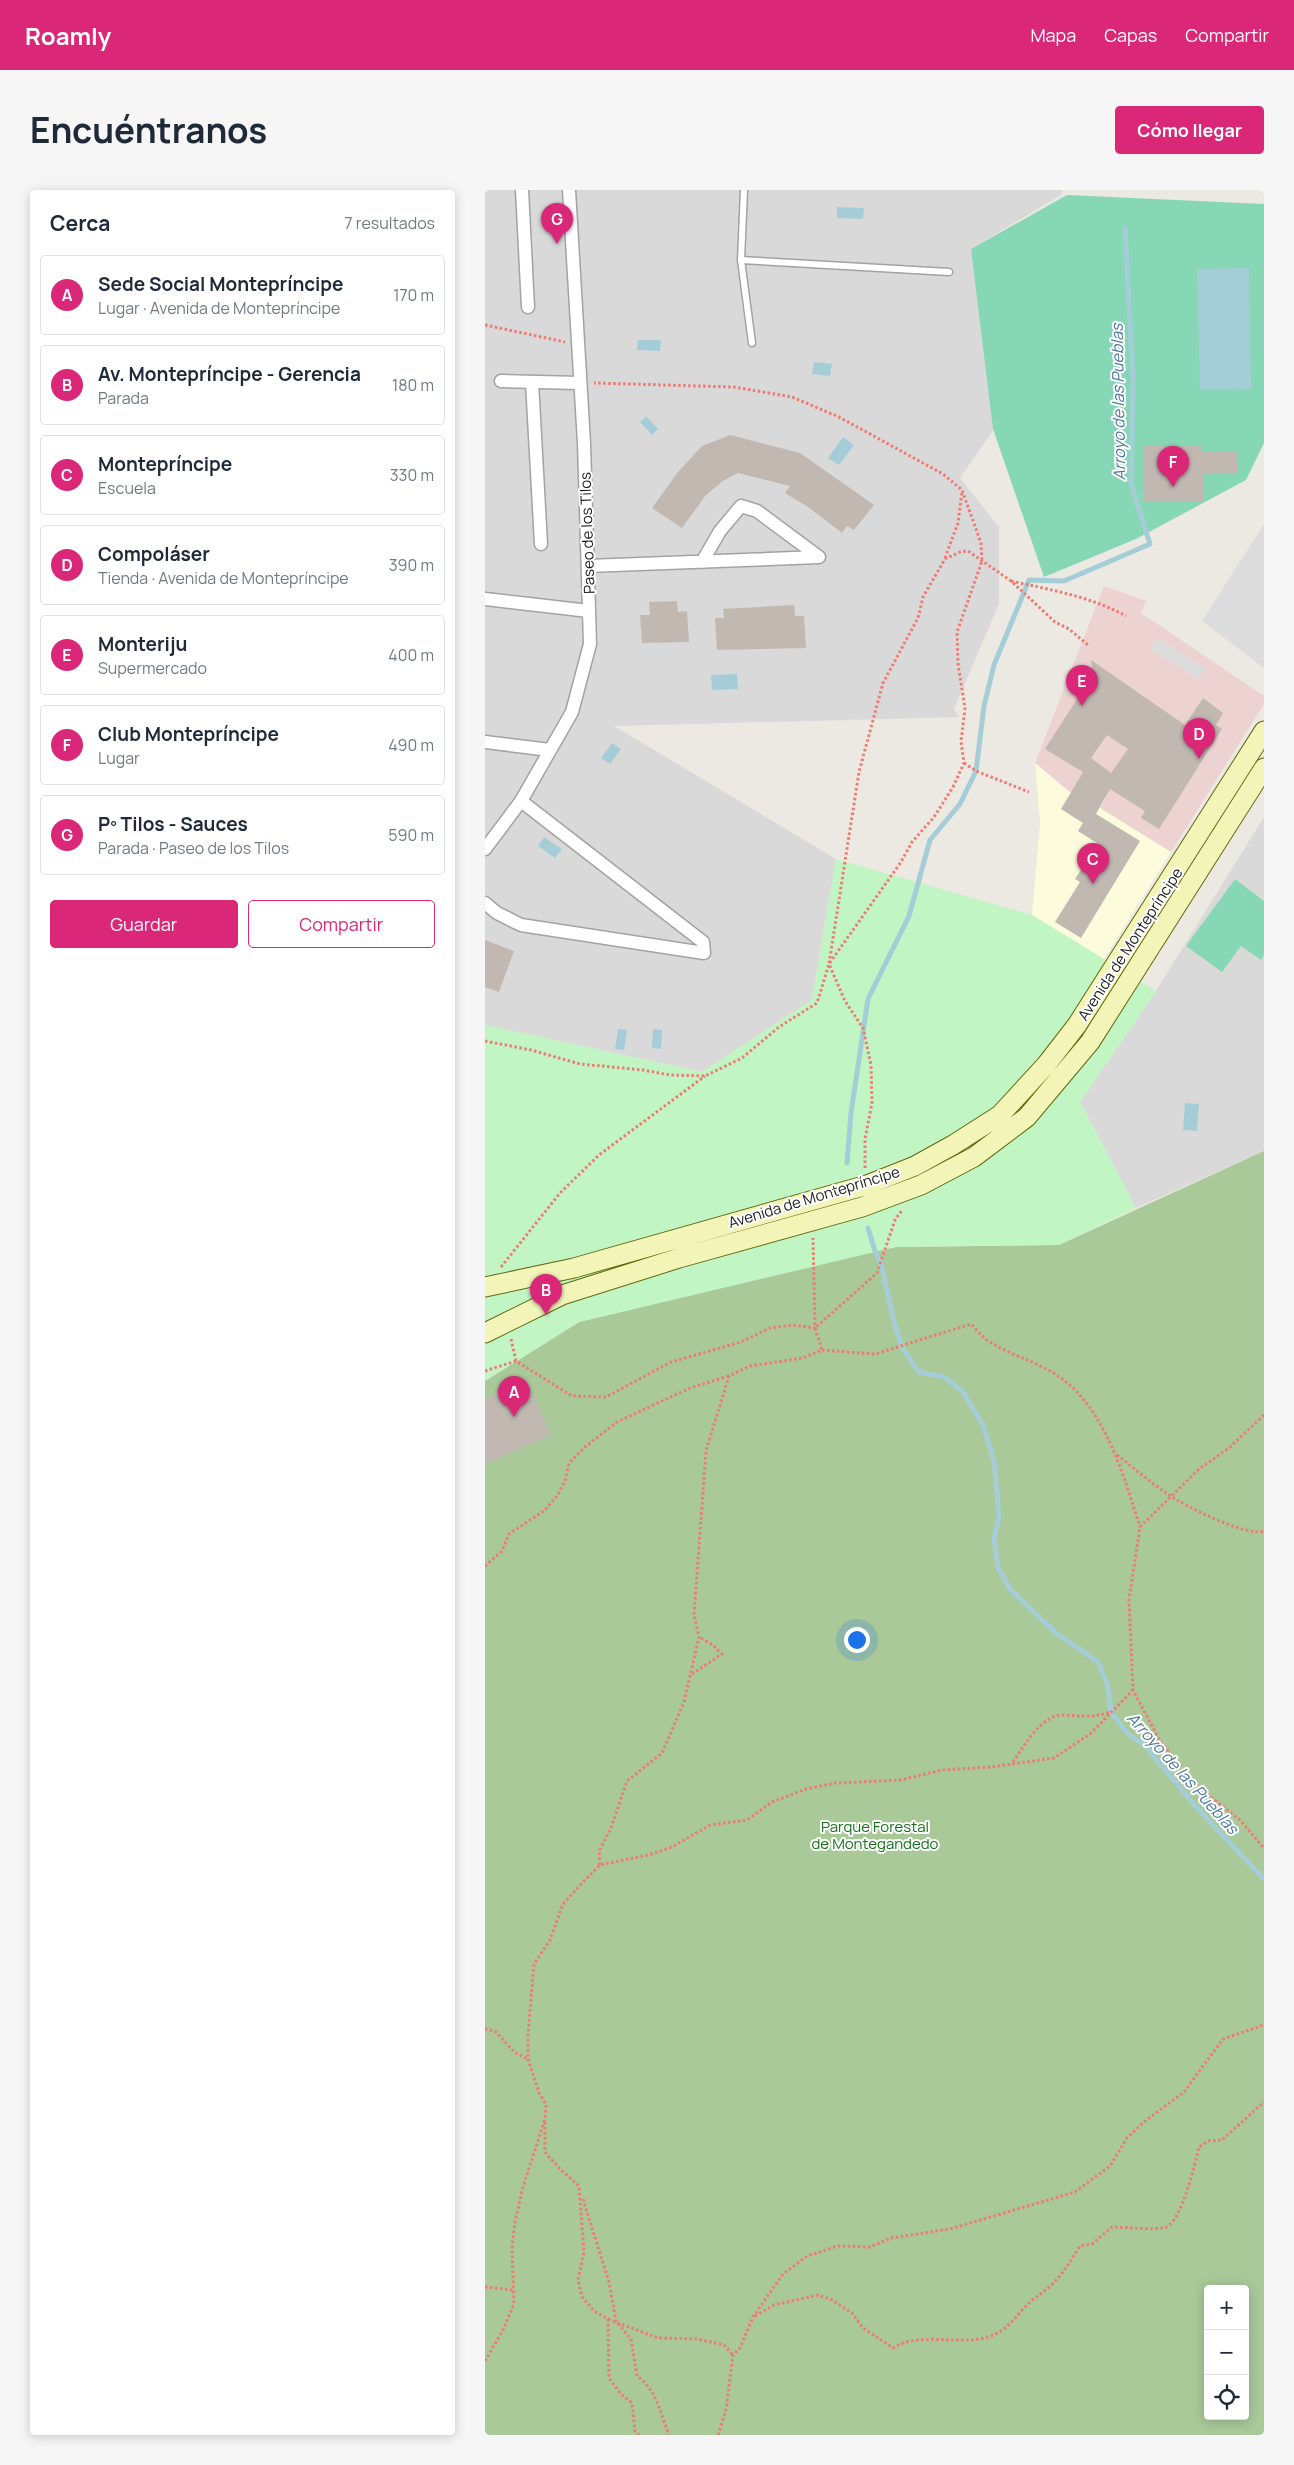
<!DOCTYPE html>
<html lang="es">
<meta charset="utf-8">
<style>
:root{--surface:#fff;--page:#f6f6f7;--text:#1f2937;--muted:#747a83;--line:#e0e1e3;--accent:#db2777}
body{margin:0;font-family:Manrope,sans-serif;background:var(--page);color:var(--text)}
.controls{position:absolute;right:15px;bottom:15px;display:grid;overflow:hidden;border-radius:5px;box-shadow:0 2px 12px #0003}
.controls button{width:45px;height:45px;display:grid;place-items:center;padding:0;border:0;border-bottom:1px solid var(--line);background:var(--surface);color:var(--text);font:25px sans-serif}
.you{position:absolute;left:371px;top:1449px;width:18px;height:18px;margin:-12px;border:4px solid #fff;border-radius:50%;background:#1a73e8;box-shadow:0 0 0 8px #1a73e833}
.badge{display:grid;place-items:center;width:32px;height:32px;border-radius:50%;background:var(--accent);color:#fff;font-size:16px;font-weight:700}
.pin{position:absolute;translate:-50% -41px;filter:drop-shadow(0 1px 2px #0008)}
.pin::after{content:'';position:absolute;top:26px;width:18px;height:15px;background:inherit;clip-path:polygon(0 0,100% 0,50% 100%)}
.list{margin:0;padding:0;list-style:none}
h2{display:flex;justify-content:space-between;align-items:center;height:65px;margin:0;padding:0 20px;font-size:21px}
h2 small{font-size:16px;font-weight:400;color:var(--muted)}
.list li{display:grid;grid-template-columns:32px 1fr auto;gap:15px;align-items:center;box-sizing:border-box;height:80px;margin:0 10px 10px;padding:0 10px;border:1px solid var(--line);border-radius:5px}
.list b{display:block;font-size:19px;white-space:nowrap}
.list p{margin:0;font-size:16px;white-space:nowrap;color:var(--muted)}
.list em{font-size:16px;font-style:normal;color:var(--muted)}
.actions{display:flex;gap:10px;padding:15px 20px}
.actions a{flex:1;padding:11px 0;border:1px solid var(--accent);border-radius:5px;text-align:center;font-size:18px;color:var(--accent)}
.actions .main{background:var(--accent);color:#fff}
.icon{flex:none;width:28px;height:28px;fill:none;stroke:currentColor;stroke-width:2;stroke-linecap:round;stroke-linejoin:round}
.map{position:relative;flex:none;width:779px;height:2245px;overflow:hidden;border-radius:5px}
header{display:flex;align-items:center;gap:30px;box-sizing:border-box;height:70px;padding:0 25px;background:var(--accent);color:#fff}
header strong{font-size:24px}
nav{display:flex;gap:28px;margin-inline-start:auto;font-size:18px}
.intro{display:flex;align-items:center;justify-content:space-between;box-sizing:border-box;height:120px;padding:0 30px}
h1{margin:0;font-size:35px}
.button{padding:12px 22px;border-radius:5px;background:var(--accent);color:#fff;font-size:18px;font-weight:700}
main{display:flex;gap:30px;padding:0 30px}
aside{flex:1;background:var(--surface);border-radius:5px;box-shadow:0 2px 12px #0003}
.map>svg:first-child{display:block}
.residential{fill:#dad9d9}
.commercial{fill:#edd2d2}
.education{fill:#fcfbdb}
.forest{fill:#a9c999;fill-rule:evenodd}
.park{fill:#c1f5c4}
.pitch{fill:#85d7b5}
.parking{fill:#dcdcdc}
.water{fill:#a5cdd7}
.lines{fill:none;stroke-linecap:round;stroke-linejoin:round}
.stream{stroke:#a5cdd7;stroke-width:5}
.building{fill:#c1b8b2;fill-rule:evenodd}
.lane-casing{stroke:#a3a3a3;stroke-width:9}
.street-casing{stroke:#a3a3a3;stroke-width:15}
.secondary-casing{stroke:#61690c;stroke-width:21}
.path{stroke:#ef7a71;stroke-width:3;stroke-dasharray:2.5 2.5;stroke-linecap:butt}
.lane{stroke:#fff;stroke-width:6}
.street{stroke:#fff;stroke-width:12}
.secondary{stroke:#f3f4b8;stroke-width:19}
.labels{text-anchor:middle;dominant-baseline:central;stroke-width:4;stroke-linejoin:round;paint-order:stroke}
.street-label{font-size:15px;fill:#1c1c1c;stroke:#fff}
.park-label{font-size:15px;fill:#137118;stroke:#fff}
.water-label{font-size:16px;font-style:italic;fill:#4d779d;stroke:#fff}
</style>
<header>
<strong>Roamly</strong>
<nav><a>Mapa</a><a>Capas</a><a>Compartir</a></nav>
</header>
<div class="intro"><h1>Encuéntranos</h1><a class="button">Cómo llegar</a></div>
<main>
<aside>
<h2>Cerca<small>7 resultados</small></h2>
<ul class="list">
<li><span class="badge">A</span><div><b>Sede Social Montepríncipe</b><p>Lugar · Avenida de Montepríncipe</p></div><em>170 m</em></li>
<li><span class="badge">B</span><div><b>Av. Montepríncipe - Gerencia</b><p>Parada</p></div><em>180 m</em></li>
<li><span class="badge">C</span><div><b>Montepríncipe</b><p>Escuela</p></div><em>330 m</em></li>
<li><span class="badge">D</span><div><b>Compoláser</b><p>Tienda · Avenida de Montepríncipe</p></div><em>390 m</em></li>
<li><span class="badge">E</span><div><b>Monteriju</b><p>Supermercado</p></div><em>400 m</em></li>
<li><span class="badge">F</span><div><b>Club Montepríncipe</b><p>Lugar</p></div><em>490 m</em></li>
<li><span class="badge">G</span><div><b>Pº Tilos - Sauces</b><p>Parada · Paseo de los Tilos</p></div><em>590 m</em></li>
</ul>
<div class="actions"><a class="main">Guardar</a><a>Compartir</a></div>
</aside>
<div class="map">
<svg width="779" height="2245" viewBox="0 0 779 2245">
<rect width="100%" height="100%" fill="#ece9e2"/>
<path class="residential" d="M0,0H578L576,5L486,59L509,239L475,288L514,337V414L469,519L474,527L129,536L351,669L327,810L217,882L0,835Z
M779,627V961L651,1018L595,912L671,801Z"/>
<path class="commercial" d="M619,396L661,411L656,423L779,506V514L686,662L615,618L620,609L586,603L550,573Z"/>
<path class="education" d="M550,573L586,603L592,592L620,609L615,618L686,662L619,769L547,725L555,632Z"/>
<path class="forest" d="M779,961V2245H0V1191L94,1132L390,1061L411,1057L574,1055ZM723,2099H760V2226H723Z"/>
<path class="park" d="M351,669L547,725L671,801L595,912L651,1018L574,1055L411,1057L94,1132L0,1191V835L217,882L327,810Z"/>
<path class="pitch" d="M582,5L779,14V253L761,290L651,349L559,387L508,239L486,59Z
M750,689L779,711V765L776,770L756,756L737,782L701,756Z"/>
<path class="parking" d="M779,334V478L717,431Z
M672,448L720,478L713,489L665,459Z"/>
<path class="water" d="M352,17L379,18L378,29L352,28Z
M764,78L766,199L715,200L712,79Z
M153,150H176L175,161L152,160Z
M329,172L347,174L345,186L327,184Z
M161,226L173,239L167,245L155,232Z
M358,247L369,255L354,275L343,268Z
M252,484L253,499L227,500L226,485Z
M127,553L136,559L125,574L116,568Z
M59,647L77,659L70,668L53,656Z
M133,839L142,840L139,860L130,859Z
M168,839L177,840L176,859L167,858Z
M700,913L714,914L712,941L698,940Z"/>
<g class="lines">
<path class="stream" d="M362,973L366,923L383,809L424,726L445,650L475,614L491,581L499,516L509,475L544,390L579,391L665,354L646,294L648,191L640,38
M383,1038L390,1061L396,1074L409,1132L417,1157L434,1182L459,1187L478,1202L498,1235L509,1271L514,1327L509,1349L513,1377L525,1399L571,1443L613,1472L623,1497L626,1522L642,1543L660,1556L712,1618L779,1689"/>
</g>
<path class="building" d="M245,245L315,263L389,315L369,340L362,336L357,343L323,317L300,303L305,296L253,283L238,291L221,305L197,338L167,318L193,282L217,256Z
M658,256H717V261H753V283H718V311H658Z
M192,411L193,422L202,421L204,452L157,453L155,425H165L164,412Z
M309,415L310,426H319L321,458L232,460L230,428H239L238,419Z
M606,470L700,535L718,508L738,523L731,535L737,539L674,639L656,628L660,621L625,599L611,624L655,651L596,748L570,732L595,692L590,689L598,677L601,679L615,655L593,641L598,633L576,619L598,582L560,559L608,484ZM622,545L643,559L626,583L606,568Z
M0,750L29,761L14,802L0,797Z
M41,1189L66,1245L0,1274V1209Z"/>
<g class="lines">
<g class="lane-casing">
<path id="lane" d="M259,0L256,70L267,153
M256,70L464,82"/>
</g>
<g class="street-casing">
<path id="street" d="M37,0L43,117
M16,191L94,193
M47,192L56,354
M103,376L334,367L272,321L256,316L235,341L217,372
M0,409L104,421
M0,552L65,560
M0,659L36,611L87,522L105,454L99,253L84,0
M0,713L12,723L36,735L219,763L218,752L36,611"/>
</g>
<g class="secondary-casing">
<path id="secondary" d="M0,1097L89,1078L382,995L430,976L468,955L515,925L561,875L592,835L779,541
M0,1143L77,1105L194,1068L377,1017L436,995L489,967L542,927L605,852L779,578"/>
</g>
<path class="path" d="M0,135L80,152
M460,368L473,333L477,302
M526,391C566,400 604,406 641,426
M479,573L491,581L544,602
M0,851L46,860L95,874L158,880L185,885L220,886L257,868L294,837L332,813L344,774L416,672L427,652L449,627L468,597L479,573L476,551L480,518L473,474L472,442L497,371L496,353L477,300L458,284L354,227L307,207L249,197L109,193
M380,978V949L387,913L386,875L378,838L360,811L344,774L374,582L398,493L433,428L438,407L460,369L475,362L483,361L526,391L570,432L584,439L603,455
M16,1077L75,1003L114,965L220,886
M26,1149L31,1171
M337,1160L390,1164L486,1134C491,1139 496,1146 502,1150C524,1165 551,1171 573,1186C620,1217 639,1287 655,1337
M0,1181L31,1171L87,1206L121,1207L186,1172L256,1152L285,1138L308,1135L330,1138L328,1048
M779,1225L744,1258L714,1279L655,1337L644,1410L648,1500L675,1551L713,1597L755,1630L779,1658
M632,1265C649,1278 666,1293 684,1305C700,1316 761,1347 779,1341
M0,1376L17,1361L24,1344L59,1321L72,1306L80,1291L84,1273L100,1257L132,1232L205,1198L244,1186
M207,1484L237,1464L228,1455L214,1447
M528,1572C539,1556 556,1525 578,1525C595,1526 608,1528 625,1522
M115,1675L114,1661L126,1638L142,1591L177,1563L199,1512L214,1447L209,1425L221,1261L244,1186L265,1176L318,1168L337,1160L330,1138L392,1083L410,1030L417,1020
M0,1839L10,1841L29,1862L43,1869
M60,1932V1962L74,1978L94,1996L99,2062L93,2090L97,2107L109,2121L123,2129L173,2148L212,2149L239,2155L248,2165
M98,2009L124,2092L131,2131L146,2149L152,2186C172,2200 175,2223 184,2245
M0,2097L28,2100
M270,2126L289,2115L333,2105L347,2110L367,2123L378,2138L408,2158C435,2141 474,2156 503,2147C521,2142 531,2126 544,2113C549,2108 556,2104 562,2099C576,2087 585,2072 595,2056L607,2054L627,2037C643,2037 666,2041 681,2037C697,2031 710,1973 714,1957L723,1951L737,1950L779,1912
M123,2129L124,2188L136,2204L147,2213L150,2241L154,2245
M0,2171L18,2140L29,2114L27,2058L30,2032L38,1997L60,1929L61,1914L54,1903L43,1869V1844L49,1774L65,1750L78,1714L99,1691L115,1675L163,1665L187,1657L225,1635L262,1630L287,1612L321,1599L350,1593L416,1590L457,1580L506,1577L569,1568L605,1544L648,1500
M233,2245L241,2220L248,2165L255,2158L268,2127L298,2084L322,2066L353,2056L385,2057L406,2048L465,2039L590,2002L625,1976L642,1948L659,1932L699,1902L738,1849L779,1835"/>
<use href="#lane" class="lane"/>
<use href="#street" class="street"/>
<use href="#secondary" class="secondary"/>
</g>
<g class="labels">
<g class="street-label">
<text transform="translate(102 343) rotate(-92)">Paseo de los Tilos</text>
<text transform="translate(645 754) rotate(-57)">Avenida de Montepríncipe</text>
<text transform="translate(329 1007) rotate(-17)">Avenida de Montepríncipe</text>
</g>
<g class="park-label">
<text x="390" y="1636">Parque Forestal<tspan x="390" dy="17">de Montegandedo</tspan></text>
</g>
<g class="water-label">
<text transform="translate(633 212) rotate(-91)">Arroyo de las Pueblas</text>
<text transform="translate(698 1583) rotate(48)">Arroyo de las Pueblas</text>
</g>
</g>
</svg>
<div class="controls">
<button>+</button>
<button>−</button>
<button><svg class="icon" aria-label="locate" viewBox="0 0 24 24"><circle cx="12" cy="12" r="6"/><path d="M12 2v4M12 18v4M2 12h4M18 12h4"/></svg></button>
</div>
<div class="you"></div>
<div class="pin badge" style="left:29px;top:1227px">A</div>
<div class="pin badge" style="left:61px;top:1125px">B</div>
<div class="pin badge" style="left:608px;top:694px">C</div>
<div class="pin badge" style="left:714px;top:569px">D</div>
<div class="pin badge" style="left:597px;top:516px">E</div>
<div class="pin badge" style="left:688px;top:297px">F</div>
<div class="pin badge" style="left:72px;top:54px">G</div>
</div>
</main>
